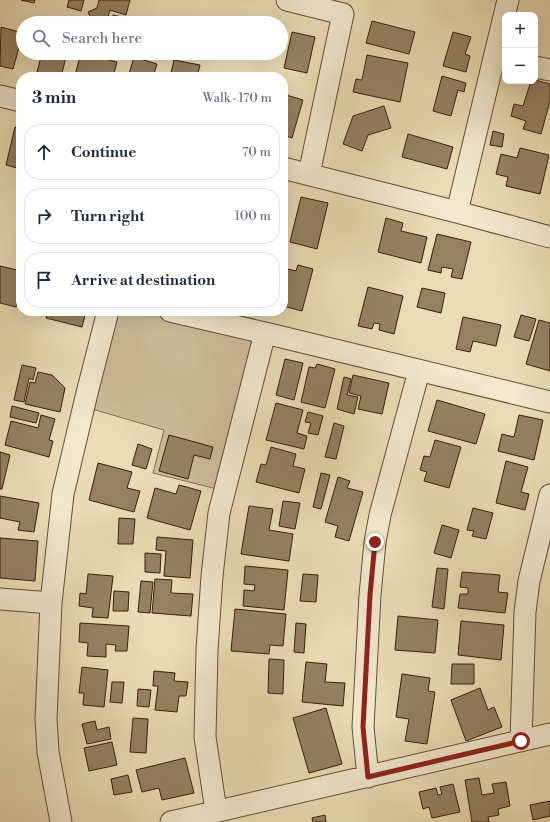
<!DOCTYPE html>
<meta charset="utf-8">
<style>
:root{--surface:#fff;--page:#f2f2f3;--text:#1f2937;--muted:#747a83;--line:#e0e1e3}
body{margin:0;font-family:"Libre Bodoni",serif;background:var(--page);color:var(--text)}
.controls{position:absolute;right:12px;top:12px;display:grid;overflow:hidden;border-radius:8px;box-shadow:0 4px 16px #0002}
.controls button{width:36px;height:36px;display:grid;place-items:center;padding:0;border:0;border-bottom:1px solid var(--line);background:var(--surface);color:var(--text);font:20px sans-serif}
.stop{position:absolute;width:12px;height:12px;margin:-9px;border:3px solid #8f2418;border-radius:50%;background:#fff}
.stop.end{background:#8f2418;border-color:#fff;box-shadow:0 1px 4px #0008}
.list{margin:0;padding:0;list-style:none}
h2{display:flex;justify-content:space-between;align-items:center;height:52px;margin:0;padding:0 16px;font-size:17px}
h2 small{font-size:13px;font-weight:400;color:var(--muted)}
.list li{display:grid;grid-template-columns:26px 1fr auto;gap:12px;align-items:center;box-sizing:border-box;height:56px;margin:0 8px 8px;padding:0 8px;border:1px solid var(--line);border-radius:16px}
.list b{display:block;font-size:15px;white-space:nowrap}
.list em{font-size:13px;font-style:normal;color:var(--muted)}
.icon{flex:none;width:22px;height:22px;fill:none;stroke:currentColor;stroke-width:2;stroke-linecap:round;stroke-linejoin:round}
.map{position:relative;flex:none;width:550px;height:822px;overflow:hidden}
.search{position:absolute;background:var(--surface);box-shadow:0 4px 16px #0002;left:16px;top:16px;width:272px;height:44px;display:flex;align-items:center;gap:10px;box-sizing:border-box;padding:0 14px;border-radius:22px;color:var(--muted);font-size:15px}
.panel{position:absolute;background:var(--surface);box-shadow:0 4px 16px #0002;left:16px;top:72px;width:272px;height:244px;border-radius:16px}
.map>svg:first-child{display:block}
.green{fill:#ccbc97;stroke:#826d50}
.building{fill:#958162;stroke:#381e0a}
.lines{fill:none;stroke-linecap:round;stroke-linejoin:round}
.minor-casing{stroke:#644e34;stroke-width:23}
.minor{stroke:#f1e8ce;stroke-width:21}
.route{stroke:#8f2418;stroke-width:5}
</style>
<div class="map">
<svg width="550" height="822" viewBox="0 0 550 822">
<rect width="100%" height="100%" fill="#eadcb4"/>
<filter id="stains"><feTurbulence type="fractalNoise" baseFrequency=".005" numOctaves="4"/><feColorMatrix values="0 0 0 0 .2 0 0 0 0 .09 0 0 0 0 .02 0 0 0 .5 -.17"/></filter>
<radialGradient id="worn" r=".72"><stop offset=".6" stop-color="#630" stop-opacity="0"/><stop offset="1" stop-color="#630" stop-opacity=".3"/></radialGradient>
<path class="green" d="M119,311H149L248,334L257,348L221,490L153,473L164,430L92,409Z"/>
<path class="building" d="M21,0H35L34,3Z
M69,0H84L81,11L67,7Z
M99,0H130L126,15L110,10L106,23H93L88,12L97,8Z
M113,15L126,18L125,23H112Z
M372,21L415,32L409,54L366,43Z
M1,27L23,33L13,69L0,66Z
M292,32L315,37L307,73L284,68Z
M453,32L471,37L465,54L470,56L466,72L443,66Z
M42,53H67L61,77H55L37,72Z
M81,53L117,62L113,77H81L75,75Z
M367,55L408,63L400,102L353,92L356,79L362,80Z
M134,57L157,64L153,77H128Z
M174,60L200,65L197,77H170Z
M442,76L466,83L464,92L458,90L451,116L433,111Z
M535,80L550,84V101L541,134L523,129L526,121L511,116L514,104L523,106L531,81H535Z
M283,94L303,100L292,138L283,135Z
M384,106L391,128L368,135L362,151L343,144L353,116Z
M15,127L21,129V169L6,165Z
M493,131L504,134L502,147L490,145Z
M408,134L453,147L447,169L402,157Z
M520,148L549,155L540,194L506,186L508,177L496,174L501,154L517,158Z
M301,197L328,203L317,249L290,242Z
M386,218L403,223L401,231L427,237L421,263L378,252Z
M437,234L471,242L462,279L451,277L453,269L442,267L441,273L428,270Z
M298,265L313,269L302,311L283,306L284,299L283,268L296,271Z
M0,266L21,271V287L16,307L0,303Z
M368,287L403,296L394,334L379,330L380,324L374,323L372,329L358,326Z
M422,288L445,293L441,313L417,307Z
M34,311H44L43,315L34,313Z
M48,311H86L82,327L46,318Z
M521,315L536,319L529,341L514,337Z
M463,317L501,325L496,346L473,341L470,352L456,349Z
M539,320L550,323V371L526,364Z
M285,359L303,363L294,400L276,395Z
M317,364L335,369L325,408L301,402L309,367L315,368Z
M22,365L36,368L33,380L29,378L24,402L14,400Z
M38,372L52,375L65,388L60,412L25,404L30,382L35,383Z
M353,375L389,383L382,414L358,409L361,396L349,393Z
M344,377L351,379L347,395L358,397L354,414L337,409Z
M437,400L485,414L476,444L428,431Z
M276,403L303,410L297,433L307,436L304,449L266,440Z
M12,406L39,413L36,423L10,417Z
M308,412L323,416L318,435L308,433L311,423L305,422Z
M41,415L55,419L49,440L53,441L49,457L5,445L11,421L38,428Z
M519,415L543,420L534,460L498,451L502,434L514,437Z
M334,423L344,426L336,459L325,457Z
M169,435L213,447L210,459L194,455L188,479L159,471Z
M435,440L461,447L449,488L424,481L427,472L420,470L424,456L430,457Z
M138,444L152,449L146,469L132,465Z
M271,447L296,454L293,466L305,469L299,493L256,482L261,464L266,465Z
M0,452L10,455L2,489H0Z
M506,461L528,467L521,492L529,494L525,510L496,503Z
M98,463L132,472L127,488L140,491L134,512L89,500Z
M321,473L330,475L321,509L313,507Z
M338,477L350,481L347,488L363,492L349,541L335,537L338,526L325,522Z
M179,485L201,491L190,530L147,518L155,488L176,494Z
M0,496L39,503L34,532L18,530L20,522L0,518Z
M283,501L300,503L295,529L279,526Z
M249,506L273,509L269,530L293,534L289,561L241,554Z
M473,508L493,513L486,539L472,536L474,531L467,530Z
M119,518L135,519L133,544H118Z
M442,525L459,530L451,558L434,553Z
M157,537L193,540L190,578L164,576L166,551L156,550Z
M0,538L38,541L35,581L0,578Z
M145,553L161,554L160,573L145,572Z
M245,566L288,570L284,610L243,606L244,590L254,591L255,585L244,584Z
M437,568L448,569L444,609L432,607Z
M462,572L500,575L498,592L508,593L505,613L458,608L460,594H468V588L460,587Z
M88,574L113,576L108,618L92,617L93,608L79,606L80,593L86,594Z
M303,574L318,575L316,602L300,601Z
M155,579L172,580L171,593L193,594L191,616L152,613Z
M141,581L153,582L150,613L138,612Z
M114,591L129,592L128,611H113Z
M235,609L286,614L283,646L270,645L269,654L231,651Z
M398,616L438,620L435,653L395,650Z
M461,621L504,625L501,660L458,655Z
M80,623L129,626L127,651H115L116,645L106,644V657L87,656L88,643L79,642Z
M296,623L306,624L304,653L294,652Z
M269,659L284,660L283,694L268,693Z
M306,662L327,664L325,682L345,683L343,706L302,702Z
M452,664H474V684H451Z
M82,667L108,670L104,707L83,705L84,693H79Z
M154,671L175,673L174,681L188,682L186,696H179L177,712L155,710L158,686H153Z
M402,674L430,678L428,691L435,692L427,744L405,741L409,719L396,717Z
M112,682H124L122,703L110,702Z
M480,688L488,710L494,707L502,727L466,741L451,700Z
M138,689L151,690L149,707L137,706Z
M326,708L342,764L309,773L293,718Z
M133,718L148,719L146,753L130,752Z
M95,721L97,730L109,727L111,739L87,744L82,724Z
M112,742L117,765L89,771L84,748Z
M185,758L194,793L162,800L159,788L142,792L136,770Z
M128,775L132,792L114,795L111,779Z
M479,778L482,795L494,793L492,784L506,782L510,806L498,809L499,815L488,817L489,822H472L465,780Z
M453,784L460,812L432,818L429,807L423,809L419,792L436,788L438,795L442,794L440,787Z
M550,801V816L533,820L530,805Z
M325,815L326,822H313L312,818Z"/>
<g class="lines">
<g class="minor-casing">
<path id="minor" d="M287,0L343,14L309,174
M535,67L550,70
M0,96L21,101
M283,168L457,212L550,237
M457,212L508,0
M170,311L265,333L550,402
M0,599L51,603
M521,741L525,612L529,581L550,495
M368,777L363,727L370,595L375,542L380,515L419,371
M216,811L205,737L207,650L212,576L219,513L265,333
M61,822L48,752L46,719L51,603L63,494L87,393L108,311
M171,822L550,734"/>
</g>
<use href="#minor" class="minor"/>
</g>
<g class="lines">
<path class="route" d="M375,542L370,595L363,727L368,777L521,741"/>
</g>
<rect width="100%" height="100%" filter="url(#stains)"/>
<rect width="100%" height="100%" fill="url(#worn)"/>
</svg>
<div class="controls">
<button>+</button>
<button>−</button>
</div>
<div class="stop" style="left:521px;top:741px"></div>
<div class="stop end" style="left:375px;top:542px"></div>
<div class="search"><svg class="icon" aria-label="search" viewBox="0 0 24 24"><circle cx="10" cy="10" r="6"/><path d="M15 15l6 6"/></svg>Search here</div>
<section class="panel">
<h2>3 min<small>Walk · 170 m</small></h2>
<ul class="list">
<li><svg class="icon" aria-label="ahead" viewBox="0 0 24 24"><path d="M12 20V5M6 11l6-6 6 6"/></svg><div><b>Continue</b></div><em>70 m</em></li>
<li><svg class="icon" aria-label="right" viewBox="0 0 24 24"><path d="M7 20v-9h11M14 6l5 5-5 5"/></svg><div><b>Turn right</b></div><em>100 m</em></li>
<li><svg class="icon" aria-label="arrive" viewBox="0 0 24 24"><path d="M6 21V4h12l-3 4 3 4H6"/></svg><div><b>Arrive at destination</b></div></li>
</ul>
</section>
</div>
